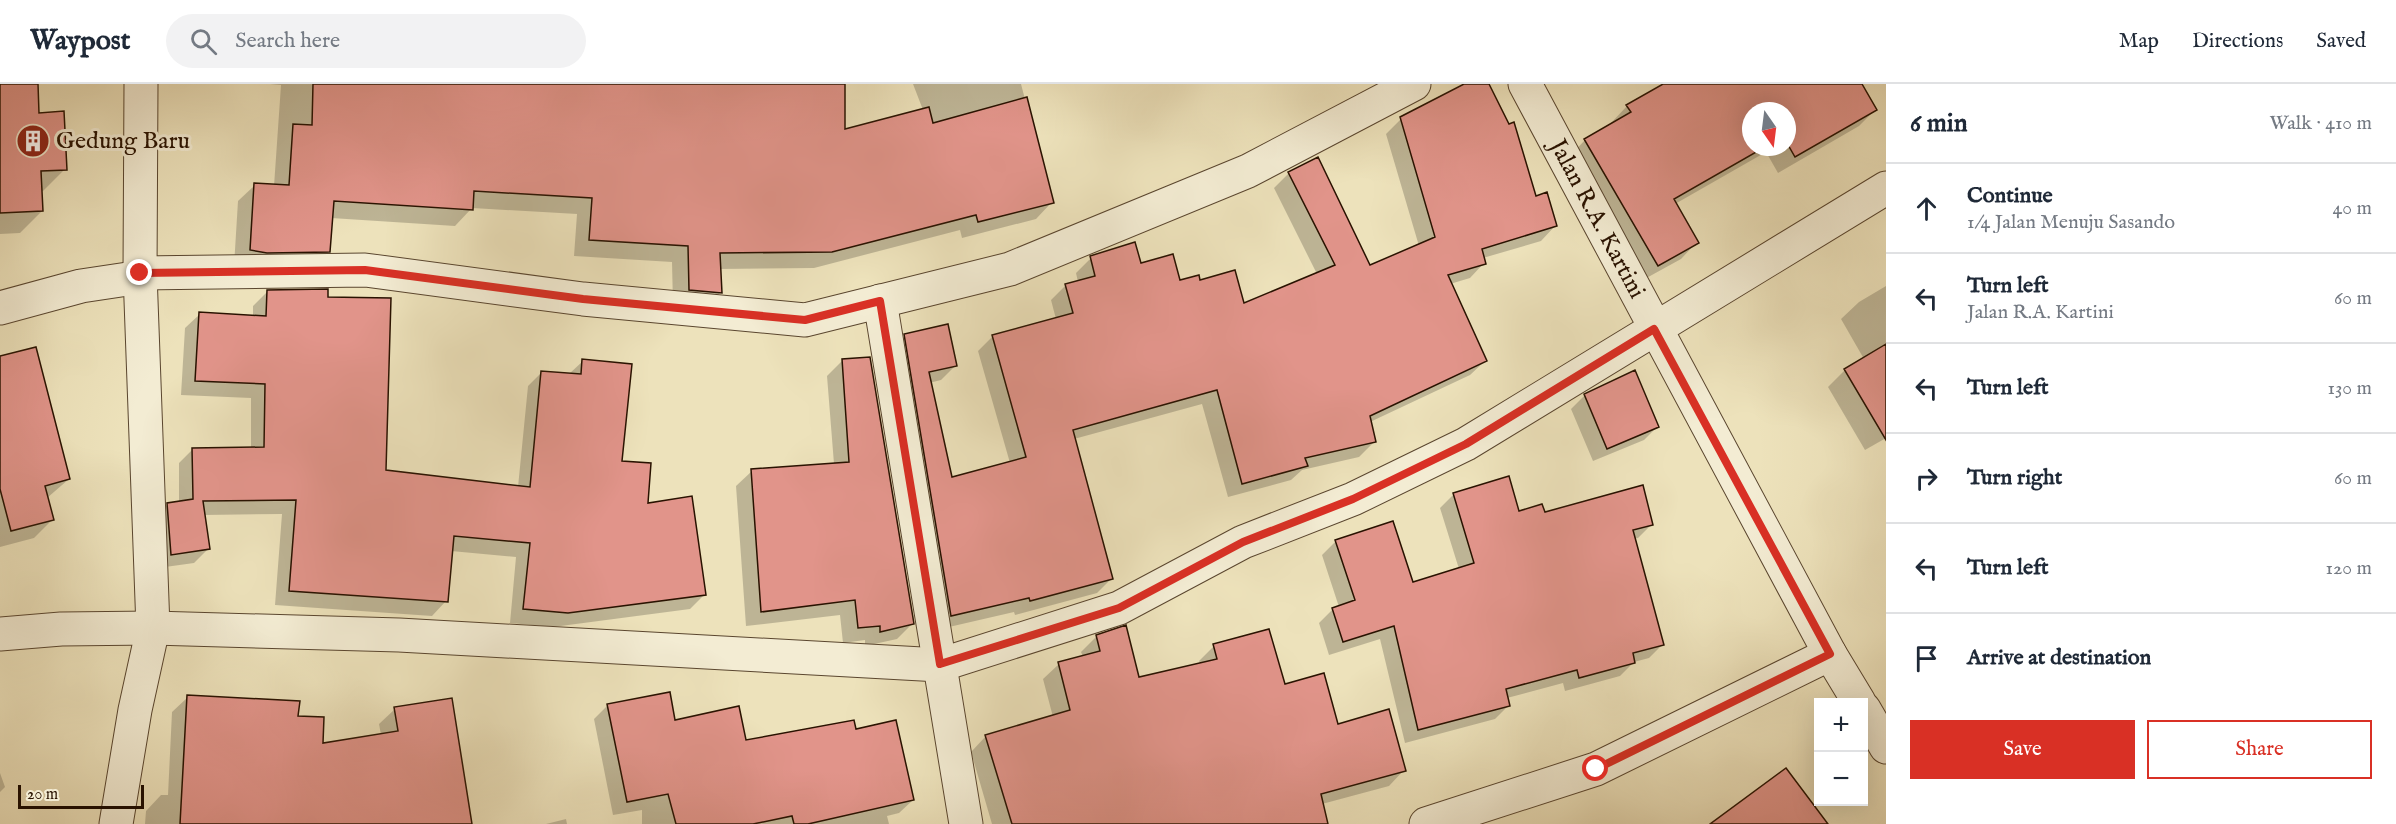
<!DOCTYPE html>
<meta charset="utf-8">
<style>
:root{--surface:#fff;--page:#f2f2f3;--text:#1f2937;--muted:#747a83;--line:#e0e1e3;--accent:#d93025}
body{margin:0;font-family:"IM FELL English",serif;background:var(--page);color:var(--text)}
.controls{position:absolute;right:18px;bottom:18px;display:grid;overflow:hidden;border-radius:0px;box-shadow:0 6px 24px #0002}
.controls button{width:54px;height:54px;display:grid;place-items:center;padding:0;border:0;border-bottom:2px solid var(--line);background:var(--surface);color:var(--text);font:30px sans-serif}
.compass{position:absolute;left:1742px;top:18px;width:54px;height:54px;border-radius:50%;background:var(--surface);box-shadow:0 6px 24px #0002;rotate:166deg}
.scale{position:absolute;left:18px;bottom:15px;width:126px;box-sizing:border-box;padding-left:6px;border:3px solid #291200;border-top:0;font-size:16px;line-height:21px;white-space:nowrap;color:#291200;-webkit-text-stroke:4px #f3ecd3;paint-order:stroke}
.stop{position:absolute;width:18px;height:18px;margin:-14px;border:4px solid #d93025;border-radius:50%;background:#fff}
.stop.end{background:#d93025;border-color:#fff;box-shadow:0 2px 6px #0008}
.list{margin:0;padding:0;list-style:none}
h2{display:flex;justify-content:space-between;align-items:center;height:78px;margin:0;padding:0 24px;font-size:26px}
h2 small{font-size:20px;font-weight:400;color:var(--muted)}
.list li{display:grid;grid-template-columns:39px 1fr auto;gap:18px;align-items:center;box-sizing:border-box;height:90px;padding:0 24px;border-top:2px solid var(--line)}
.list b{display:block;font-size:22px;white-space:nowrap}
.list p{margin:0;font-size:20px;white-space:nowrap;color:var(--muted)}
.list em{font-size:20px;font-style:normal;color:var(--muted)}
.actions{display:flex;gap:12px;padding:18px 24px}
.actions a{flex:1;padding:14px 0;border:2px solid var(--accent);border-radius:0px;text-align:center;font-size:21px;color:var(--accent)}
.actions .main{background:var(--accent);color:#fff}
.icon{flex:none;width:33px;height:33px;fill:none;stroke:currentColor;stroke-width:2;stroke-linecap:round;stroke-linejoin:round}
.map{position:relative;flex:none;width:1886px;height:740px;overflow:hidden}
header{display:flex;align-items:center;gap:36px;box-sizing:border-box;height:84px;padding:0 30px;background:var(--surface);border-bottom:2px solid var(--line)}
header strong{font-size:28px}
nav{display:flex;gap:33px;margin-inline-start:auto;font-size:21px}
.search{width:420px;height:54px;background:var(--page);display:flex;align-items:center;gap:15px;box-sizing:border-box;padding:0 21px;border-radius:33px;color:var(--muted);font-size:22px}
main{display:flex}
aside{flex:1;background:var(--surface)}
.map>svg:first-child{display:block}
.shadow{fill:#0003;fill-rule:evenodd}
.building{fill:#e1948a;stroke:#291200;stroke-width:1.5}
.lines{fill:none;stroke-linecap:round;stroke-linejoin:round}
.minor-casing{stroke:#5a462f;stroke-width:35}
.minor{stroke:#f3ecd3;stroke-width:33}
.route{stroke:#d93025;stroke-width:8}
.labels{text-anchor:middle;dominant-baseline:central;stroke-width:6;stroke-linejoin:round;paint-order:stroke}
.poi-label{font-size:24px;fill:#291200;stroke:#f3ecd3;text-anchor:start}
.street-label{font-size:24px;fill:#291200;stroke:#f3ecd3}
</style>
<header>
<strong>Waypost</strong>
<div class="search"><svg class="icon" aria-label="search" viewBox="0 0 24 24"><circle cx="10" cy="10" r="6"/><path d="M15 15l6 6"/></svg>Search here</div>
<nav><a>Map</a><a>Directions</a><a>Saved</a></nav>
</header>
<main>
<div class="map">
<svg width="1886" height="740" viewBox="0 0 1886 740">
<rect width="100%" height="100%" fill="#ede2bb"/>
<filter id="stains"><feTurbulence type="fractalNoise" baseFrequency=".00333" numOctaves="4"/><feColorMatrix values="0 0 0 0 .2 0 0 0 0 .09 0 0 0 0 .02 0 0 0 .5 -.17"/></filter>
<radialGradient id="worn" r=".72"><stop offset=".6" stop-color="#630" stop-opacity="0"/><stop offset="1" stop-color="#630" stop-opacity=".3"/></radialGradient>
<path class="shadow" d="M0,0H36L38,30L65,85L43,107H41L42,127L20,149L0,150Z
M270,0H844L843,46L923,26L913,0H1021L1052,118L1036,135L962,154L960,146L814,184L719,185L720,209L704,225L673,222L672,178L574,172L577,130L472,124L455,142L331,134L329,167L312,184L234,182L238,117L255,101L274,102L281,1Z
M1468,0H1488L1535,113L1555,142L1541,157L1483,174L1484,179L1470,194L1450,200L1485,277L1470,291L1370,338L1374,358L1359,373L1302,386L1291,396L1228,413L1202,320L1074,355L1111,495L1097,509L1015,531L1014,528L936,546L890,266L905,252L955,282L941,296L929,299L951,395L1010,379L978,267L993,252L1056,235L1051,216L1066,201L1078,198L1076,189L1091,174L1140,181L1179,197H1199L1243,221L1317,190L1274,104L1289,89L1370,183L1419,162L1386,50L1401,35Z
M1666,0H1860L1875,26L1859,42L1778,89L1766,68L1675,120L1697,158L1681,175L1641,197L1569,73L1585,56L1612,41L1611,39L1627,22ZM1751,27H1787V63H1751Z
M1886,202V354L1865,366L1828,303L1845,286L1864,275L1841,235L1859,218Z
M267,208L326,214L384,388L518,403L528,302L542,288L569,290L583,277L621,378L705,510L690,525L553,543L510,539L516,473L451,467L446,517L432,532L275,521L282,430L204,431L208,465L194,479L158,484L154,435L168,420L179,419V379L193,365L251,364V314L181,311L185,244L200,230L253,232V222Z
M0,273L69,395L47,414L52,436L34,454L0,463Z
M843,276L913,539L897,555L865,562V556L843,559L840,531L746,542L736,402L752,387L834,380L827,292Z
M1634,288L1657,343L1644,356L1593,377L1571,325L1585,311Z
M1454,410L1518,429L1652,440L1638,454L1634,455L1663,560L1649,574L1634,578L1620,592L1565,607L1563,599L1507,614L1509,621L1495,635L1405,659L1380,555L1329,571L1319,539L1333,525L1339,523L1322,471L1336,457L1412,500L1459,485L1440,424Z
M1097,552L1138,594L1200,580L1199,577L1214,562L1284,602L1337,641L1404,686L1389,702L1322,720L1326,740H992L971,668L986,652L1053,633L1043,595L1059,580L1083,573L1081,568Z
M188,613L297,633L321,661L381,651L379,640L395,625L451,731L397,740H145L146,727L161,711H168L172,628Z
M608,621L745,658L855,647L913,716L899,729L887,732L889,740H642V726L613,731L594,635Z
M0,689L5,703L0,708Z
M566,735L567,740H546Z"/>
<path class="building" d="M0,0H38L39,29L64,27L67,86L41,87L43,127L0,129Z
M313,0H845V45L929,23L933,39L1027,13L1054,119L978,138L976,131L832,168L720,169L722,209L689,206L688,162L589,156L592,114L474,107L473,126L334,117L330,168L267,169L250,166L254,99L289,101L293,40L312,41Z
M1464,0H1489L1509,40L1514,38L1536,112L1547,108L1557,142L1482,165L1486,180L1448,191L1487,277L1370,332L1376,358L1305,374L1308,382L1242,400L1217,306L1073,346L1113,495L1030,517L1029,514L951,532L904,250L948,240L957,282L929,288L952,393L1026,373L992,251L1073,229L1065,200L1095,192L1090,172L1135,158L1141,179L1173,170L1180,196L1199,191L1200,196L1235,186L1244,219L1335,181L1288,88L1318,73L1370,181L1435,153L1400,33Z
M1663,0H1862L1877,26L1795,73L1787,59V27H1751V63H1765L1674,115L1699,159L1658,182L1584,55L1631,28L1626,21Z
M328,205V213L391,214L386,386L530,403L541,287L581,290L582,275L632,280L622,377L651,379L648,419L692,412L706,511L568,529L523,525L530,459L454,452L448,518L289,507L296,416L203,417L210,465L171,471L167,419L193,415L192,364L264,363L265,300L195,297L199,228L266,232L267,206Z
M1886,260V356L1844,285Z
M36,263L70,395L45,402L54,436L11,447L0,405V272Z
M870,273L914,540L880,548V542L858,544L855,516L761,528L751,385L849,378L842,275Z
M1635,286L1659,343L1607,365L1584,310Z
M1509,392L1519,427L1542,420L1545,428L1643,401L1653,441L1633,446L1664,561L1633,569L1635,579L1579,594L1577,586L1506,605L1510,622L1418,646L1394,542L1343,558L1332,524L1355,516L1335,456L1393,437L1413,498L1474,479L1453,409Z
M1126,541L1139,593L1217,575L1213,560L1269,545L1285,600L1324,589L1338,640L1389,625L1406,687L1321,710L1328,740H1012L985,651L1070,626L1058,578L1100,567L1096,551Z
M670,608L675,636L739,622L746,656L854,636L856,645L896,636L914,716L808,740H794L792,732L753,740H676L668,710L627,718L607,620Z
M187,611L300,617L298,632L324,633L323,659L398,647L394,623L452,614L472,740H180Z
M1786,684L1828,740H1710Z"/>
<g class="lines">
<g class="minor-casing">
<g id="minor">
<path id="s1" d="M1525,0L1830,570L1859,618"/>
<path d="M140,189L365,186L583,215L805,236L1010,185L1248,87L1414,0"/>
<path d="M880,217L966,740"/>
<path d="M0,224L81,202L141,193"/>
<path d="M0,550L61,545L153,544L399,551L940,581L1119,524L1243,458L1353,415L1466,360L1886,104"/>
<path d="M1864,625L1886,663"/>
<path d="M116,740L135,626L153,544L140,189L141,0"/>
<path d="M1426,740L1596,685L1830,570"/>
</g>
</g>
<use href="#minor" class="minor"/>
</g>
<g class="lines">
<path class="route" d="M140,189L365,186L583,215L805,236L880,217L940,580L1119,524L1243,458L1353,415L1466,360L1654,245L1830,570L1596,685"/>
</g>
<defs>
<g id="building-disc" transform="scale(1.725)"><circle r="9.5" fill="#8f2418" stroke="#f3ecd3"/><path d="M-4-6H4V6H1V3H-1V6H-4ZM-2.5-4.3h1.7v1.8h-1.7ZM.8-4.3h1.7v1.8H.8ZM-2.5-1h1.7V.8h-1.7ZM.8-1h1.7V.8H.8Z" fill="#fff"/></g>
</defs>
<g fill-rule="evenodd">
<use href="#building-disc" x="33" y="57"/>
</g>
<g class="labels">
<g class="poi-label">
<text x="56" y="57">Gedung Baru</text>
</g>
<g class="street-label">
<text stroke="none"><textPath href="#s1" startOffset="153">Jalan R.A. Kartini</textPath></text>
</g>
</g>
<rect width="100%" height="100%" filter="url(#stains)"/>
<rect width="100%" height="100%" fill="url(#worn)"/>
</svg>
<div class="controls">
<button>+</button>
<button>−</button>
</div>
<svg class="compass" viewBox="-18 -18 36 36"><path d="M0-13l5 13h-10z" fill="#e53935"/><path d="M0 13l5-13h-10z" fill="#747a83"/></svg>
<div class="scale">20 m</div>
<div class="stop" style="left:1596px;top:685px"></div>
<div class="stop end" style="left:140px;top:189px"></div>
</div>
<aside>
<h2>6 min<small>Walk · 410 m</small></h2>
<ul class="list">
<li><svg class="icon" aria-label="ahead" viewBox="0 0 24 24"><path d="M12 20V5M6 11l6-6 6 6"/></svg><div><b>Continue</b><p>1/4 Jalan Menuju Sasando</p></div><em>40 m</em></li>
<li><svg class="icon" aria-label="left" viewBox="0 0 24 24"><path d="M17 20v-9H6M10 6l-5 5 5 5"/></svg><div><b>Turn left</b><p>Jalan R.A. Kartini</p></div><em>60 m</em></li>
<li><svg class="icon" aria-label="left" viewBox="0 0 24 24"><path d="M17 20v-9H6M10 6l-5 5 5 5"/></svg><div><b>Turn left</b></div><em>130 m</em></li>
<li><svg class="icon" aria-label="right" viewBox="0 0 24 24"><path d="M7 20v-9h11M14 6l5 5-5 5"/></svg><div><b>Turn right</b></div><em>60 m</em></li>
<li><svg class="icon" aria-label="left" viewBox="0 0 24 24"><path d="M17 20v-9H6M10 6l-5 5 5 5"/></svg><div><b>Turn left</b></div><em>120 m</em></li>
<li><svg class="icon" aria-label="arrive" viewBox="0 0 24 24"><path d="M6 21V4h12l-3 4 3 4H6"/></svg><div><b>Arrive at destination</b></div></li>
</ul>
<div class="actions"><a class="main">Save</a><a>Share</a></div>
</aside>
</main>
